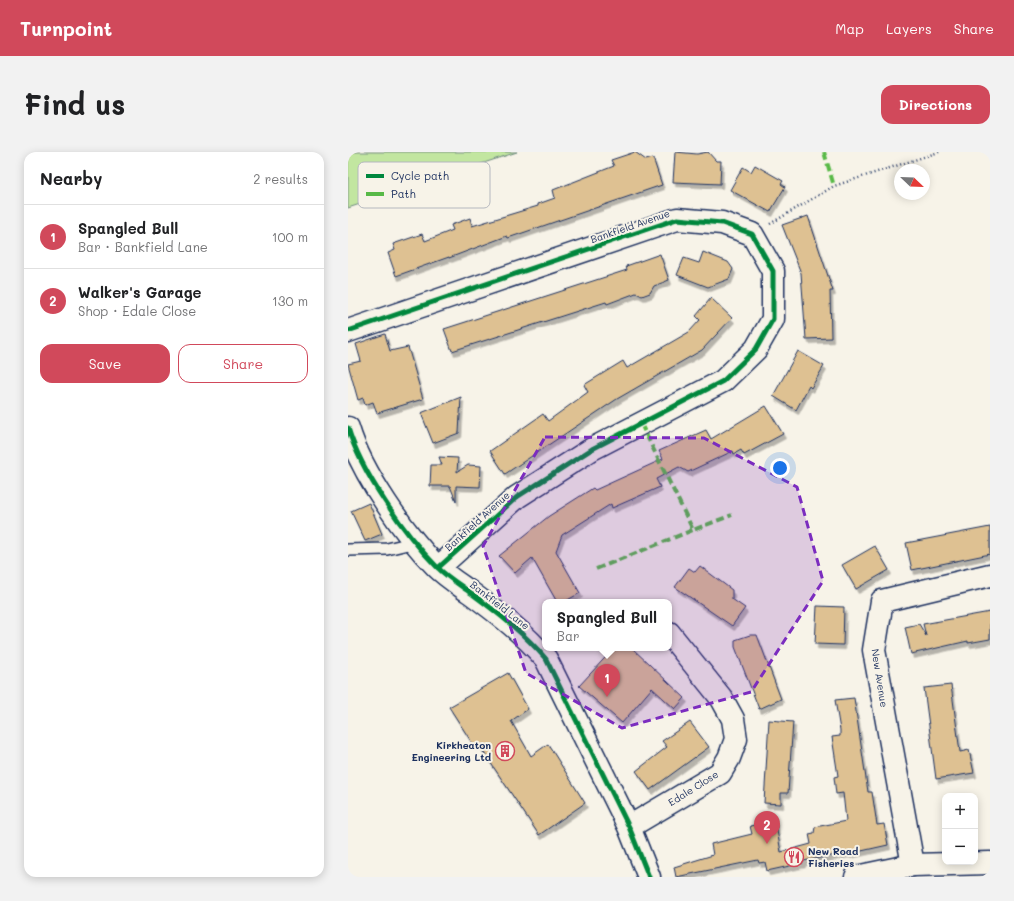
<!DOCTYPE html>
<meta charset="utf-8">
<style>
:root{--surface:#fff;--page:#f2f2f2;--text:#202124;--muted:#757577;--line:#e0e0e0;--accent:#d1495b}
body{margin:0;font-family:Mali,sans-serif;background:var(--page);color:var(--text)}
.controls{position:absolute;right:12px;bottom:12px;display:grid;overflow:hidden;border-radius:8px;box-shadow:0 2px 10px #0003}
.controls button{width:36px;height:36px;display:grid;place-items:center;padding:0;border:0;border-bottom:1px solid var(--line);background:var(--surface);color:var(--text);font:20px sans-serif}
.compass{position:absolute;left:546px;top:12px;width:36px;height:36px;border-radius:50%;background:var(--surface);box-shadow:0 2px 10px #0003;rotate:113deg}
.you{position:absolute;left:432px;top:316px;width:14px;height:14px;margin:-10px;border:3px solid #fff;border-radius:50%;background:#1a73e8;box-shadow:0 0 0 6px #1a73e833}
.badge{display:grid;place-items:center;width:26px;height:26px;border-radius:50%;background:var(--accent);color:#fff;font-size:13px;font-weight:700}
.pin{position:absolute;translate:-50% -33px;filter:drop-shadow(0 1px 2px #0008)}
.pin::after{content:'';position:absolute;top:21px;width:14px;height:12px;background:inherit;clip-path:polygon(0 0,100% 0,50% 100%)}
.popup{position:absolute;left:194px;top:447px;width:130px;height:52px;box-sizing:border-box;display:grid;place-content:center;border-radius:8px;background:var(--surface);filter:drop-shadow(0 1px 3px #0005);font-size:13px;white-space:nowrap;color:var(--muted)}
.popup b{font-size:15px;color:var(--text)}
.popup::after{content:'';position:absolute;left:50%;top:100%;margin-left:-8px;border:8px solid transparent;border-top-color:var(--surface)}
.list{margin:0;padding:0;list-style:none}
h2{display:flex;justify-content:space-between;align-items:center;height:52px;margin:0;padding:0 16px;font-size:17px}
h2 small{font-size:13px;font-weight:400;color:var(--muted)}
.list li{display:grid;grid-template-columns:26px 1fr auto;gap:12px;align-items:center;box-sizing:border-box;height:64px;padding:0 16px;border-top:1px solid var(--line)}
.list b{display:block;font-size:15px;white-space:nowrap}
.list p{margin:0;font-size:13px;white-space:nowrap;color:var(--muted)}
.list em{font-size:13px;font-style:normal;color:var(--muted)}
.actions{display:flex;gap:8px;padding:12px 16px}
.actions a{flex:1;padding:9px 0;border:1px solid var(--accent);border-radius:12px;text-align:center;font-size:14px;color:var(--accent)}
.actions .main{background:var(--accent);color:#fff}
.map{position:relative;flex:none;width:642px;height:725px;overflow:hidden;border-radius:12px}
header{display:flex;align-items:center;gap:24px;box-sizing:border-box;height:56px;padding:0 20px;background:var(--accent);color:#fff}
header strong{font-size:19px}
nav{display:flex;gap:22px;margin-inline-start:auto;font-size:14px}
.intro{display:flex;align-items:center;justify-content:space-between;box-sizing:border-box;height:96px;padding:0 24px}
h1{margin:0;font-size:28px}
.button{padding:10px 18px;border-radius:12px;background:var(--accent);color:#fff;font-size:14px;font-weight:700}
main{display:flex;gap:24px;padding:0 24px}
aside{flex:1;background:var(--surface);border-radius:12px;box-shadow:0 2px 10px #0003}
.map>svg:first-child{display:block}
.green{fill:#c2e6a0;stroke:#6e8a7f}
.building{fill:#dec192;stroke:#1b2f5e;filter:url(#shadow)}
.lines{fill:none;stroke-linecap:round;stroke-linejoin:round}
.service-casing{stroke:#1b2f5e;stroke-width:14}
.minor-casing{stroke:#1b2f5e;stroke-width:25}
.tertiary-casing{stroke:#1b2f5e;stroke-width:25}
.path{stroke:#1b2f5e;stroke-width:2.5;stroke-dasharray:1 3;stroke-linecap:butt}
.service{stroke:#f7f3e8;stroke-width:11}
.minor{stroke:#f7f3e8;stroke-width:22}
.tertiary{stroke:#f7f3e8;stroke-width:22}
.quiet{stroke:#58b947;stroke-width:4;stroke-dasharray:8 4;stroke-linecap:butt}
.cycleway-casing{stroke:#f7f3e8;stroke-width:8}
.cycleway{stroke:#00873e;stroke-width:5}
.marked{fill:#7b2cbf;fill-opacity:0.2;stroke:#7b2cbf;stroke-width:3;stroke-dasharray:8 5;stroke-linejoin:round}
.labels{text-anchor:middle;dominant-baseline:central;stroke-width:4;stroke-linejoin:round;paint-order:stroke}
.street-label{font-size:10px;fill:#1b2f5e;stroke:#f7f3e8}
.poi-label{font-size:10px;font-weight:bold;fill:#1b2f5e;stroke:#f7f3e8;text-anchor:end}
.key{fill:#f7f3e8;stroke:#b5b8bf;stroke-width:1}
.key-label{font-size:11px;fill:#1b2f5e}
</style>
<header>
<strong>Turnpoint</strong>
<nav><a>Map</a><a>Layers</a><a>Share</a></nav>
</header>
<div class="intro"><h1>Find us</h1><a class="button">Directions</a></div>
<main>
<aside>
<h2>Nearby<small>2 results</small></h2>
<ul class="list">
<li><span class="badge">1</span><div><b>Spangled Bull</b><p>Bar · Bankfield Lane</p></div><em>100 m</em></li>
<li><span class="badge">2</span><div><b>Walker's Garage</b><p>Shop · Edale Close</p></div><em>130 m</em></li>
</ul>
<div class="actions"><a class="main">Save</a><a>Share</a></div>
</aside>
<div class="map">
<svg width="642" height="725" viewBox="0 0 642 725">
<defs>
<filter id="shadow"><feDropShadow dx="2.5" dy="4.5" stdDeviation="0" flood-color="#0004"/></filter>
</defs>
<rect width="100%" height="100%" fill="#f7f3e8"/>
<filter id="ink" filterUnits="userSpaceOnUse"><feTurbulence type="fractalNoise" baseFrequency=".025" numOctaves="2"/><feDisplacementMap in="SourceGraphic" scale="8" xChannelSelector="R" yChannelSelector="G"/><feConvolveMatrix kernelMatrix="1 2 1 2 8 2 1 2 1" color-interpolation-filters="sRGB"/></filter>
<g filter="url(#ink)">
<path class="green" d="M0,0H169L0,56Z"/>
<path class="building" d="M287,0L298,8L305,6L314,33L160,86L159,84L101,106V105L48,124L40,101L47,98L45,92L74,82L77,89L105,78L103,73L122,66L124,74L190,54V52L207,46L205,38L266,14L263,8Z
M327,0L349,2L360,0L368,9H373L372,32L325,30Z
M407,13L435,29L433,32L437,35L422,60L382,38L395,15L403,20Z
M460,64L485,139H482L483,186L458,187L453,121L434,73Z
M355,100L380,110L385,117L381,127L360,135L329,123L336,106L351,111Z
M312,102L321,128L306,134L302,141L294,144L288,141L259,152L258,150L104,199L96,177L279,118L278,114Z
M363,146L384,166L354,198L269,247L157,322L142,299L195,262L200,269L240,240L236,233L275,209L279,216L341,180L352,168L348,164Z
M37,182L42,199L60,195L75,247L29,261L25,250L17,253L15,246L10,248L0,212L13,209L8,192Z
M450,199L476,214L463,236L461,234L448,258L425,244Z
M113,245L111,281L85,291L73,261Z
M418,254L435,282L396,303L393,298L386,302L385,299L340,320L331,315L308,327L312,335L264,356L263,352L214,383L208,399L232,441L216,450H209L184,406L167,421L151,404L201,364L245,336L247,338L315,307L311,299L358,278L363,287Z
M91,305L110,306L109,320L120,313L133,314L132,335L108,334V349L102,334H82L83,313H94Z
M21,351L34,382L17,389L3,359Z
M642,375V402L564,418L558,391Z
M527,394L541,418L508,437L494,413Z
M352,414L384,438V447L397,456L384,474L327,435L341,416L347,420Z
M469,454L496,455L495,493L467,492Z
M642,460V487L620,491V489L563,502L557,475L571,472L578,484L575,472Z
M402,483H409L433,547L411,557L387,495V488Z
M266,496H284L337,546L327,557L304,536L274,571L231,534Z
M160,521L180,557L163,569L183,604L200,592L237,651L191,683L130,592L126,594L101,555Z
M603,533L612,600L621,598L626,621L588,627L576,536Z
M506,546L520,640H524L529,673L536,672L540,693L500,702L499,701L455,709V711L419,719L417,710L411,711L410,708L328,725L326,715L365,703L363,692L404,682L402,674L427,668L433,700L463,692L461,682L466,681L467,675L498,669L495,641L488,642L486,625L490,624L484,585L492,584V578L487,548Z
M421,568L445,570L440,641H433V652L416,651Z
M342,570L361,595L302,638L288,619L319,595L314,589Z"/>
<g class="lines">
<g class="service-casing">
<path id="service" d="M0,398L39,397L68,390"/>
</g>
<g class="minor-casing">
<path id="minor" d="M0,179L329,67L374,71L404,82L425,119V167L408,197L375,229L244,297L169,345L90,416
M0,276C13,320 57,383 89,415C99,425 112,433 123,441C150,461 176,481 198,507L281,675L301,725
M281,675L372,621L381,606L388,587L385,567L374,547L321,481
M565,713L526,498L534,449L642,423"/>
</g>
<g class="tertiary-casing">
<path id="tertiary" d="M508,725L565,713L642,711"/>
</g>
<path class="path" d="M422,72L486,34L591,0"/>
<use href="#service" class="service"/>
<use href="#minor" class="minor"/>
<use href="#tertiary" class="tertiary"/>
<path class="quiet" d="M476,0L486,34
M293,272L345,378L384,363
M248,417L345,378"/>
<g class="cycleway-casing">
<path id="cycleway" d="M0,179L329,67L374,71L404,82L425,119V167L408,197L375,229L244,297L169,345L90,416
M0,276C13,320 57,383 89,415C99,425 112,433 123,441C150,461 176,481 198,507L281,675L301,725"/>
</g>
<use href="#cycleway" class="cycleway"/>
</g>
</g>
<path class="marked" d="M197,285L356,286L449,335L475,429L403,540L274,576L178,521L135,394Z"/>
<defs>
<g id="building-ring" transform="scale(1)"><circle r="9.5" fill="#f7f3e8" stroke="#d1495b" stroke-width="1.5"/><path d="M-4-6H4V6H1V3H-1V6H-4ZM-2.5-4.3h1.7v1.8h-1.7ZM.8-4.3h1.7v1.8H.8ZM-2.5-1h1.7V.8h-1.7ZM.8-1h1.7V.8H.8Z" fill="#d1495b"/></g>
<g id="restaurant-ring" transform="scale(1)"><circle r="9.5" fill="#f7f3e8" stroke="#d1495b" stroke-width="1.5"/><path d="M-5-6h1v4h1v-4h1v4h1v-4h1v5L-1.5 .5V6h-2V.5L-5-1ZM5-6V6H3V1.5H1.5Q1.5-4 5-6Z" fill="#d1495b"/></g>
</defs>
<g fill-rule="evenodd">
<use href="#building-ring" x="157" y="599"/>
<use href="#restaurant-ring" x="446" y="705"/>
</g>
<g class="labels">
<g class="street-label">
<text transform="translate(282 74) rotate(-19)">Bankfield Avenue</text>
<text transform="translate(129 369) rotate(-42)">Bankfield Avenue</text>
<text transform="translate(152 453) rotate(38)">Bankfield Lane</text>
<text transform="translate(532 526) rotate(81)">New Avenue</text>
<text transform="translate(345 636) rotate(-32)">Edale Close</text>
</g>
<g class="poi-label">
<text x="143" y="593">Kirkheaton<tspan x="143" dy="12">Engineering Ltd</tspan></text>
<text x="460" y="699" text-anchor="start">New Road<tspan x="460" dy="12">Fisheries</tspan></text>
</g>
</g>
<rect x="10" y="10" width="132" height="46" rx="6" class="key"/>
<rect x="18" y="22" width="18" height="4" fill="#00873e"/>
<rect x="18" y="40" width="18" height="4" fill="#58b947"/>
<g class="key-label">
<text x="43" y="28">Cycle path</text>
<text x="43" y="46">Path</text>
</g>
</svg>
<div class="controls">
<button>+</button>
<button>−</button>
</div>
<svg class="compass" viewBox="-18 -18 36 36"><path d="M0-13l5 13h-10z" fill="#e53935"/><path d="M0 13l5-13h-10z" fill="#757577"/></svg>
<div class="you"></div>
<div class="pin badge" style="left:259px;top:545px">1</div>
<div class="popup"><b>Spangled Bull</b>Bar</div>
<div class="pin badge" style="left:419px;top:692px">2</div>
</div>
</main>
